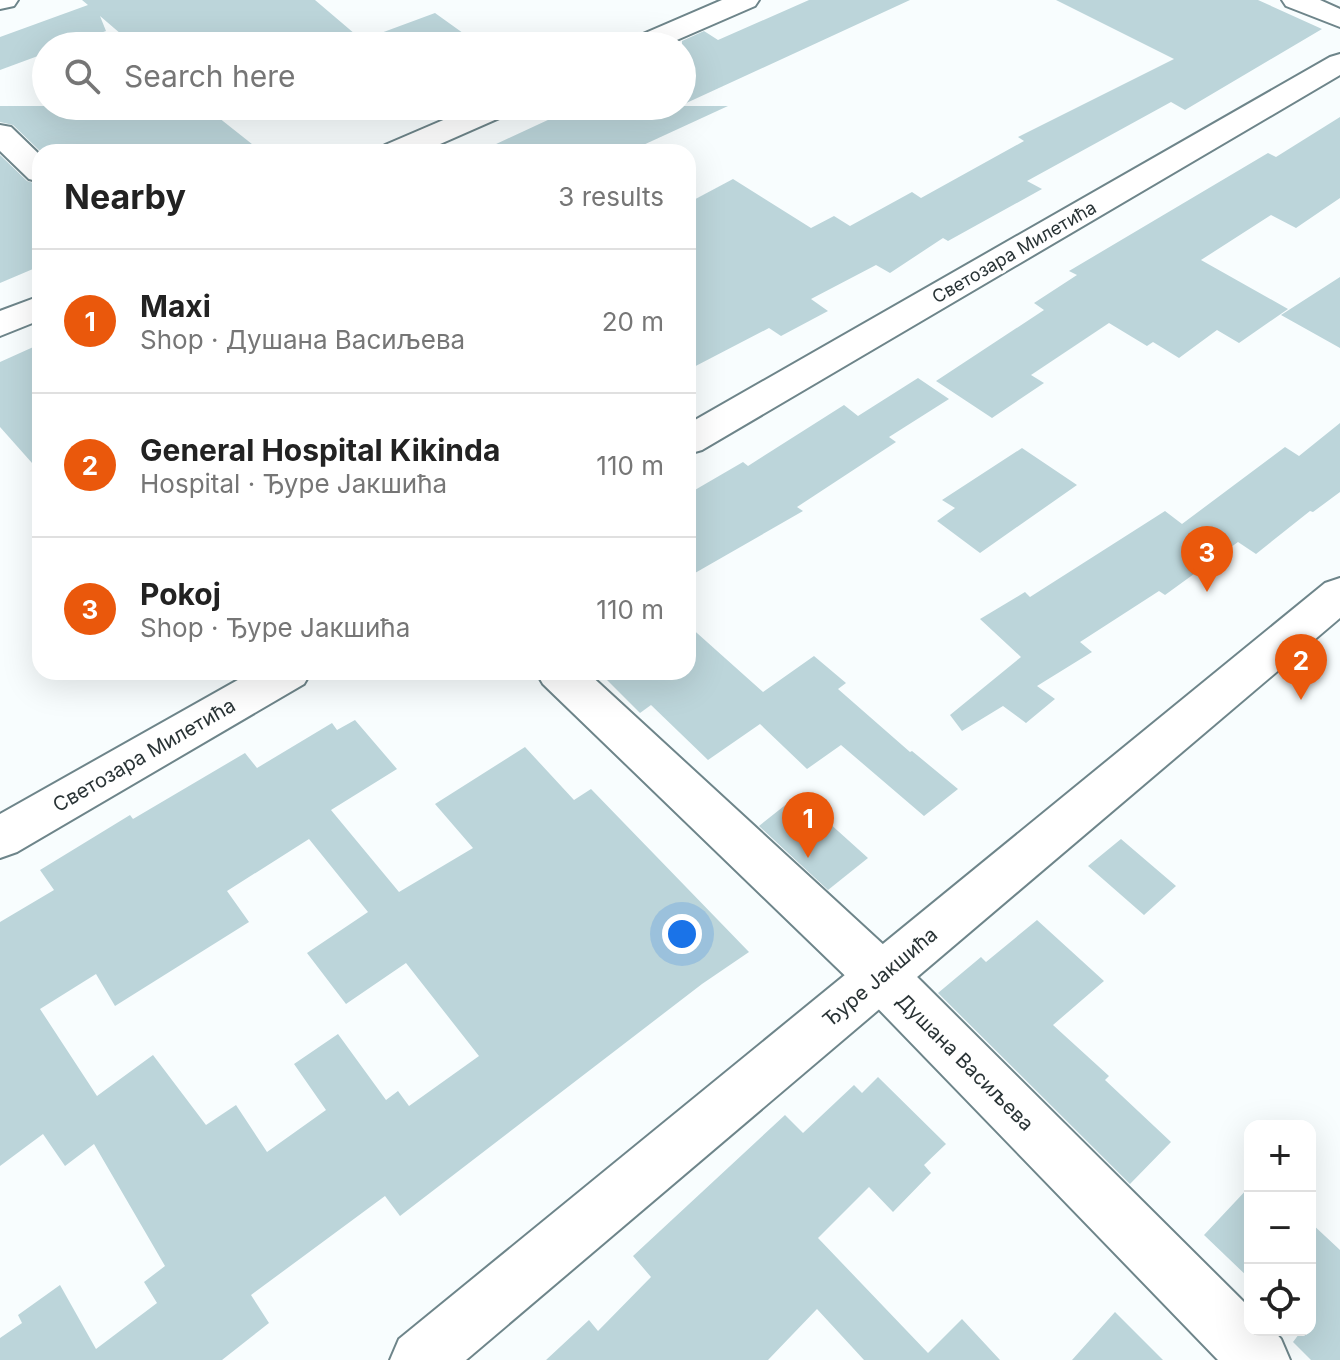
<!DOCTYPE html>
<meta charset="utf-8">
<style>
:root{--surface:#fff;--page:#f6f6f6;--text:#222;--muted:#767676;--line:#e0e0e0;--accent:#ea580c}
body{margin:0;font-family:Inter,sans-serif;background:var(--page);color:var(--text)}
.controls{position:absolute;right:24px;bottom:24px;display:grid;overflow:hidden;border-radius:16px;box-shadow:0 8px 32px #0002}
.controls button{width:72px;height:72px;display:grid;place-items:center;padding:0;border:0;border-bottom:2px solid var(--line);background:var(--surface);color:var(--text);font:40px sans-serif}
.you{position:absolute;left:682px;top:934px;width:28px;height:28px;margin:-20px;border:6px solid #fff;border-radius:50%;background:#1a73e8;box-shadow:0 0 0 12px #1a73e833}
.badge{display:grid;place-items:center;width:52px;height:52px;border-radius:50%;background:var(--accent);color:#fff;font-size:26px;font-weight:700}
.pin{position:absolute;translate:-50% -66px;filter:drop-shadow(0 2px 4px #0008)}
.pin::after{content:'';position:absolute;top:42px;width:28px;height:24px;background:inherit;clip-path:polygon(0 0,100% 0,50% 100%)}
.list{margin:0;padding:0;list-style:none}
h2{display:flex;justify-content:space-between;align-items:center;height:104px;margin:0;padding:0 32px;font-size:34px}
h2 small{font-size:26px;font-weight:400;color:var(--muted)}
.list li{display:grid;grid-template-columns:52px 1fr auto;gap:24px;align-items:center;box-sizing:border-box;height:144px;padding:0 32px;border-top:2px solid var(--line)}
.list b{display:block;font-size:30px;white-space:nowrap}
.list p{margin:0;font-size:26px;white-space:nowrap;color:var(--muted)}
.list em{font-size:26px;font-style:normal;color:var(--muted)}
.icon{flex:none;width:44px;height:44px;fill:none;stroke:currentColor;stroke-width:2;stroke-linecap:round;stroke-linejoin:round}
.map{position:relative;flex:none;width:1340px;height:1360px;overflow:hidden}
.search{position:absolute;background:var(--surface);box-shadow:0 8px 32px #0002;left:32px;top:32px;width:664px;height:88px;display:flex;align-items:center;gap:20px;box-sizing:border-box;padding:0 28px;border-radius:44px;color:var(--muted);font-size:30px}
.panel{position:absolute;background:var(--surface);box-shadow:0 8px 32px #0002;left:32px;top:144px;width:664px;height:536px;border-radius:24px}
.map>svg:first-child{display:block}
.building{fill:#bcd5da;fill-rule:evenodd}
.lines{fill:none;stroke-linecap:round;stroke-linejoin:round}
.minor-casing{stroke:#6e858a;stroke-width:4}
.major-casing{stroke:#6e858a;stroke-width:4}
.minor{fill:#fff;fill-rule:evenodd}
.major{fill:#fff;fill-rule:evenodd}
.labels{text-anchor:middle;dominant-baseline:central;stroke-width:6;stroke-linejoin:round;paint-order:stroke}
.far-street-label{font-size:18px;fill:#2a3436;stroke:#fff}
.street-label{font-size:20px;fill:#2a3436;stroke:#fff}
</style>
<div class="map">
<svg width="1340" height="1360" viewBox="0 0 1340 1360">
<rect width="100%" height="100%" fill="#f8fdfe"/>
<path class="building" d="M82,0H315L362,40L435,13L481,46H201L199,33L161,46H135L100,16L106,31L66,46H46V53L0,70V37L88,5Z
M809,0H910L682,105V41L704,31L718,40Z
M1056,0H1258L1322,29L1185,110L1171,102L1027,181L1042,189L948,241L943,238L890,273L876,265L811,299L828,311L781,336L769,328L688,370V203L733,179L811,228L834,216L850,226L912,192L921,198L1024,141L1018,137L1174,59Z
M0,106H204L262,152H41L13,125L0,122Z
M578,106H728L628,152H479Z
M1340,117V198L1296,228L1271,215L1201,260L1288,309L1239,343L1217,330L1179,358L1153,342L1147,346L1109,323L1031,375L1044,383L992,418L936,381L1044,310L1034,303L1077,275L1069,271L1268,153L1276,157Z
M0,155L27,181L40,185V266L0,283Z
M1340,277V348L1281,315Z
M40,344V472L0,427V362Z
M918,378L949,399L889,437L896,442L797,507L803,511L688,577V494L743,462L748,466L844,405L858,416Z
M1340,423V492L1313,512L1310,511L1256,554L1238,542L1165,595L1159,591L1080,642L1092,652L1037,686L1055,699L1026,723L1003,706L962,731L950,715L1021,657L980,619L1025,592L1030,597L1165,511L1182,524L1285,447L1299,456Z
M1022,448L1077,485L980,553L937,521L955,508L942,500Z
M688,625L763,692L814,656L846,683L838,689L910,752L912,751L958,789L924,816L841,745L807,769L760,724L708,760L651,705L640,713L599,672H688Z
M355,720L397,769L331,810L399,892L473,848L435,804L525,747L574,800L591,789L749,952L702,984L400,1216L385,1196L251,1295L269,1323L222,1360H0V1338L22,1323L18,1315L60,1285L96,1349L157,1303L144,1282L165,1266L94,1144L65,1166L43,1134L0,1166V922L54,890L40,870L130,815L133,819L245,753L257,768L332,723L337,730ZM309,839L368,912L307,953L346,1004L406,963L479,1056L409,1106L398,1091L386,1100L338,1034L294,1064L326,1110L267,1152L236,1105L206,1125L153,1055L97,1096L40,1009L96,974L115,1006L249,922L227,891Z
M798,795L868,858L828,890L759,826Z
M1121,839L1176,886L1144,915L1088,866Z
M1037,920L1104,981L1053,1025L1109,1076L1105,1080L1171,1142L1130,1184L938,993L981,957L986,962Z
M878,1077L946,1144L924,1165L931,1173L893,1212L869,1187L818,1238L928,1353L962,1319L1000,1360H864L817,1309L768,1360H546L589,1320L598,1331L651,1277L633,1256L785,1115L803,1133L854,1085L862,1093Z
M1250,1186V1279L1204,1235Z
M1310,1222L1340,1250V1360H1311L1293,1342L1302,1330H1310Z
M1115,1312L1163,1360H1072Z"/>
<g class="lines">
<g class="minor-casing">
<path id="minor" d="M0,0H18L14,6L0,9Z
M722,0H759L755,6L663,46H625L629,40Z
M1282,0H1320L1340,9V27L1286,6Z
M1340,54V75L702,450L688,454V424L1330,57Z
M476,106H517L513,112L422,152H380L385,145Z
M0,125L11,127L40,155V182L29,179L0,151Z
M40,296V320L0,336V311Z
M252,672H311L304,684L17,852L0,858V814Z
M536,672H587L899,959L1250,1308V1330H1273L1281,1339L1290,1360H1218L863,993L543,684Z"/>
</g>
<g class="major-casing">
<path id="major" d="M1340,578V618L466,1360H390L399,1339L1325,583Z"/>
</g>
<use href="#minor" class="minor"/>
<use href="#major" class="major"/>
</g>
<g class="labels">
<g class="far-street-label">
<text transform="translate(1014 252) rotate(-30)">Светозара Милетића</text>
</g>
<g class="street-label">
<text transform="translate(144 755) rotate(-30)">Светозара Милетића</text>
<text transform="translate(880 977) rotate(-40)">Ђуре Јакшића</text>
<text transform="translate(965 1062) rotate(45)">Душана Васиљева</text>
</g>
</g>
</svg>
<div class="controls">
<button>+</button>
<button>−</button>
<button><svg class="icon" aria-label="locate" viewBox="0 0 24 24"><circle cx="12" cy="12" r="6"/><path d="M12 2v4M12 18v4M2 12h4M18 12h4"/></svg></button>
</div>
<div class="you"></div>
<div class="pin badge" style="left:808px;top:858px">1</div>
<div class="pin badge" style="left:1301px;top:700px">2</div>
<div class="pin badge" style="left:1207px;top:592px">3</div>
<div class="search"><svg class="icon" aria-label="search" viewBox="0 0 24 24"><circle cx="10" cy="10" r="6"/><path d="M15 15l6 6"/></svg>Search here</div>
<section class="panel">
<h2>Nearby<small>3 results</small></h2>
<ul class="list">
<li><span class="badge">1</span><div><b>Maxi</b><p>Shop · Душана Васиљева</p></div><em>20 m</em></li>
<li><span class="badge">2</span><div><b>General Hospital Kikinda</b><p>Hospital · Ђуре Јакшића</p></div><em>110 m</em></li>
<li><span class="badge">3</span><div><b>Pokoj</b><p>Shop · Ђуре Јакшића</p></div><em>110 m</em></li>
</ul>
</section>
</div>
